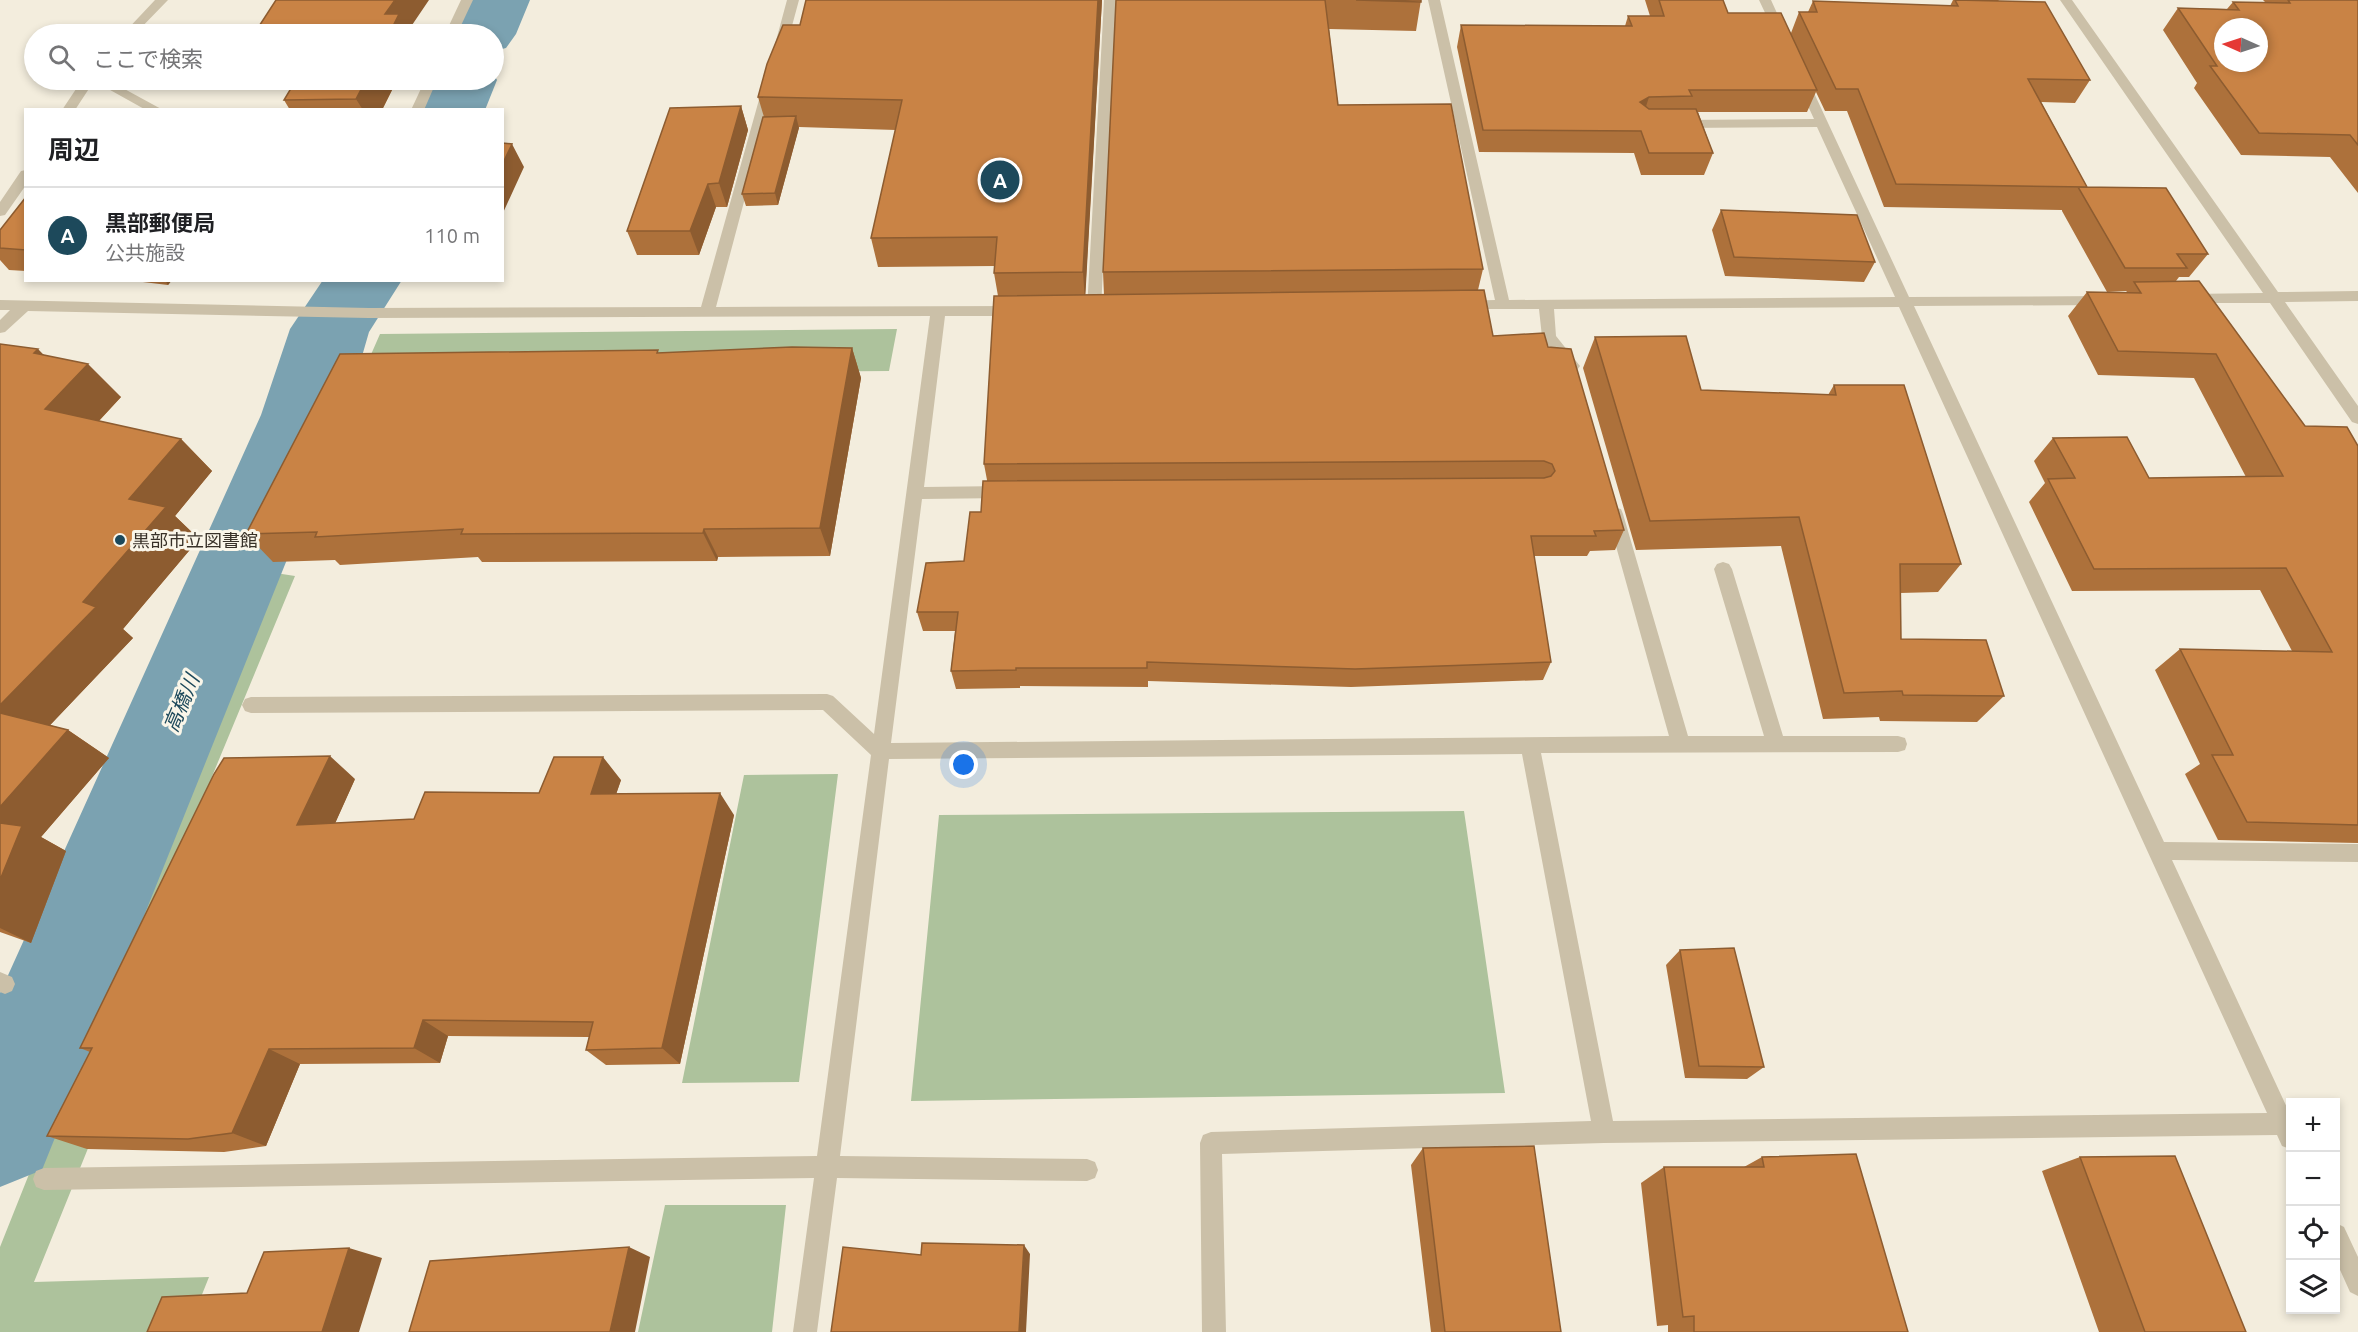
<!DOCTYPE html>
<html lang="ja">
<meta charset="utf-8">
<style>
:root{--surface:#fff;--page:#f2f2f2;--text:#202124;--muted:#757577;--line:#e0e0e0;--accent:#1d495b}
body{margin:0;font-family:Ubuntu,"Noto Sans JP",sans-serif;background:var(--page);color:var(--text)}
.controls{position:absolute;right:18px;bottom:18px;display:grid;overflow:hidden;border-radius:0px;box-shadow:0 3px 9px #0003}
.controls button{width:54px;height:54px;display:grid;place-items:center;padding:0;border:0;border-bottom:2px solid var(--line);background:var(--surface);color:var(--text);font:30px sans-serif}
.compass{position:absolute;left:2214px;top:18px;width:54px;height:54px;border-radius:50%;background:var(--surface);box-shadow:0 3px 9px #0003;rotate:273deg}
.you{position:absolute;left:964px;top:765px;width:21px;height:21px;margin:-15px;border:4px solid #fff;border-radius:50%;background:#1a73e8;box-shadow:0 0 0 9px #1a73e833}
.badge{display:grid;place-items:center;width:39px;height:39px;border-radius:50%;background:var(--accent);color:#fff;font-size:20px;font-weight:700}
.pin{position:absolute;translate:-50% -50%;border:3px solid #fff;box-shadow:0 2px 6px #0006}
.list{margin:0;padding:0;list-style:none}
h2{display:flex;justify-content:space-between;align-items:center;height:78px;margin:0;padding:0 24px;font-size:26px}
h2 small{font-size:20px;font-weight:400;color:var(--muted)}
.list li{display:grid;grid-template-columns:39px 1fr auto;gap:18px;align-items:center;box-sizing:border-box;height:96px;padding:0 24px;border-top:2px solid var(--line)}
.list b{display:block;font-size:22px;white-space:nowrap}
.list p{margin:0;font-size:20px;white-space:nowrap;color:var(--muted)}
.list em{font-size:20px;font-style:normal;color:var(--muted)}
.icon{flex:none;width:33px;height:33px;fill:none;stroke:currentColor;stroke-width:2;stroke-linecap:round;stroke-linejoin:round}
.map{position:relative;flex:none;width:2358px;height:1332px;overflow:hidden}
.search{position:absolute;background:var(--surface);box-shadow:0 3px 9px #0003;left:24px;top:24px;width:480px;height:66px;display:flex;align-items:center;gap:15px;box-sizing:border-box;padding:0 21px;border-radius:33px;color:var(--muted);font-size:22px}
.panel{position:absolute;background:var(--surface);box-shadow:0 3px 9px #0003;left:24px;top:108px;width:480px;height:174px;border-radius:0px}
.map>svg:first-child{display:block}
.green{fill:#adc29c}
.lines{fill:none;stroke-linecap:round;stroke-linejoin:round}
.river{fill:#7ba2b1;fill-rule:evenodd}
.minor{fill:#cbc0a8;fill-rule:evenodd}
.wall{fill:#ad713b}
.shaded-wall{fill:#8d5c30}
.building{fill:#c98345;stroke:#8d5c30;stroke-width:1.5;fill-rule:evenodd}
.poi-dot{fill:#1d495b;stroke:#faf6e9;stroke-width:2}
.labels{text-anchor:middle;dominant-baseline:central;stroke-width:6;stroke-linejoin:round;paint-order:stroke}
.poi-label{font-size:18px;fill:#383128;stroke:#faf6e9;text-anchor:start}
.water-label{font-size:20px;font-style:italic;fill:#1d495b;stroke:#faf6e9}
</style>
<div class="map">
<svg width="2358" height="1332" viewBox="0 0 2358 1332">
<rect width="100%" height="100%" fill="#f3eddd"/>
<path class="green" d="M897,329L889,371L362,375L380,334Z
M269,572L295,576L213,774L112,1089L34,1282L209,1277L187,1332H0V1247Z
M838,774L799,1082L682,1083L744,775Z
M1464,811L1505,1093L911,1101L939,815Z
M665,1205H786L772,1332H638Z"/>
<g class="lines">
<path class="river" d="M466,0H530L516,34L506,48L494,51V34H450Z
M494,75L497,80L485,110H416L430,80H494Z
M323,280H402L369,332L345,415L42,1170L0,1187V993L261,415L290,329Z"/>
<path class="minor" d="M155,0H168L135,34H123Z
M461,0H473L457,34H445Z
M787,0H799L786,48L780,52L774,48Z
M1104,0H1116L1101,310L1094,315L1087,310Z
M1428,0H1440L1509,300L1895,297L1817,127L1680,128L1673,124L1680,120L1814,119L1796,80L1802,76L1808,80L1909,297L2109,296L2111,300L2104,305L1914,306L2164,842L2358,844V862L2172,860L2290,1114V1149L2282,1146L2277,1135L1604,1143L1222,1154L1226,1332H1202L1200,1143L1203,1135L1211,1132L1591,1121L1522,754L889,759L840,1156L1087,1159L1095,1162L1098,1170L1095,1178L1087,1181L837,1178L817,1332H793L814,1178L44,1190L36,1187L33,1179L36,1171L44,1168L817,1156L871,755L823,710L251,713L245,711L242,705L245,699L251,697L827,694L833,696L874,734L930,316L369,318L28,311L5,332L0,333V320L10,310H0V300L369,308L701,307L762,89L768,85L774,89L716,307L1018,306L1025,311L1018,316H945L924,487L1006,486L1012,488L1014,492L1012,496L1006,498L922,499L891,743L1669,736L1607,514L1609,509L1615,508L1621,509L1623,514L1688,736H1764L1714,569L1717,564L1723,562L1729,564L1732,569L1783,736H1898L1905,738L1907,744L1905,750L1898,752L1541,753L1613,1121L2267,1113L1899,307L1554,309L1556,336L1580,366L1577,370H1567L1542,337L1539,309H1458L1456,305L1458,301L1495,300Z
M1759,0H1771L1786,33L1784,36H1776Z
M2060,0H2072L2278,292L2358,291V301L2285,302L2358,406V424L2352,422L2270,303H2184L2182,299L2189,294L2263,293Z
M82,80H108L163,110H146L94,81L75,110H62Z
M425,80H437L424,110H411Z
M26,170V185L5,215L0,216V202L21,171Z
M0,972L12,977L15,984L12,991L5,994L0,992Z
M2336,1223L2344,1227L2358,1257V1296L2350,1292L2336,1261Z"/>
</g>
<path class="wall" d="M806,0H1102L1085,295H1104L1103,272L1116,0H1421L1416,31L1329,29L1338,105L1483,269L1478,290L1493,336L1548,347L1624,530L1615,550L1590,551L1587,556H1534L1551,662L1543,680L1351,687L1148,681V687L1020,686V688L956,689L951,671L955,631H923L917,612L964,561L981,512L987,480L984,464L998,296L994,273L995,266L878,267L871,238L896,130L799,127L778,205L746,206L742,194L764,117L758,97L800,25Z
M1645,0H1723L1728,13L1791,33L1799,12H1808L1813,1L1950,6L1953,0H1998L2090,80L2075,103L2041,102L2087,187L2208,254L2189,277H2179L2176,281L2305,426L2358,446V843L2218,840L2185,774L2200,764L2155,670L2180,649L2292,651L2260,590L2072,591L2029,502L2045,483L2034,461L2053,438L2149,478L2246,477L2194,378L2098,375L2068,316L2087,292H2126L2127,291L2107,292L2062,211V210L1884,207L1847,111H1825L1816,92L1807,112H1698L1713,153L1704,175H1641L1634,153L1479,152L1457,47L1461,25L1625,26L1628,16H1650Z
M2263,0H2358V193L2330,157L2241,155L2194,88L2197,83L2163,30L2178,8L2227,9L2233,2H2265Z
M397,80L382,110H290L284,100Z
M741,106L748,130L727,207H716L699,255H637L627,231Z
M26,197V271L9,270L0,260V230Z
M1721,210L1875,262L1864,282L1725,276L1712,230Z
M126,280H172L168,285Z
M1595,337L1701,390L1828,395L1834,385L1961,564L1938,592L1900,593L1901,639L2004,696L1977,722L1880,721L1879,717L1823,719L1781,546L1636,550L1583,368Z
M0,344L44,355L121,397L99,421L181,439L212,471L175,516L199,539L123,629L133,638L50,725L68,730L109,758L41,837L66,851L31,943L0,932Z
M852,348L861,378L830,556L718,557L717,561L482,562L478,557L340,565L335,560L273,562L246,534L659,353Z
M355,779L335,823L414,819L539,793L621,780L616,794L734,815L680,1064L606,1065L586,1050L589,1037L448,1036L440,1063L300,1064L266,1146L224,1152L87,1149L47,1136L90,1052L80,1048Z
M1680,950L1764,1067L1747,1079L1685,1078L1666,965Z
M1423,1148L1561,1332H1431L1411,1165Z
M1762,1157L1908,1332H1668V1325L1657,1326L1641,1183L1664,1167H1744Z
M2080,1157L2246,1332H2099L2042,1171Z"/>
<path class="shaded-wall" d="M395,0H429L408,31L410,34H389L385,14Z
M1098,0H1102L1085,302L1083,272Z
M366,80H397L382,110H363L356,99Z
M1649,97L1642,119L1640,102Z
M741,106L748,130L727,207L719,183Z
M796,116L799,128L778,205L775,193Z
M512,144L524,167L502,215V165Z
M708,184L716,207L699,255L690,231Z
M165,280H172L168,285Z
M852,348L861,378L830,556L820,528Z
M38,349L70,382L88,364L121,397L79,442L45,409L34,353Z
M181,439L212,471L175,516L199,539L123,629L133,638L36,740L0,716V705L83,602L129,499Z
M704,529L718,557L717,561L703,533Z
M68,730L109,758L41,837L66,851L31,943L0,928V807Z
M330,756L355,779L325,846L297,825Z
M603,757L621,780L609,815L591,794Z
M720,793L734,815L680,1064L662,1048Z
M423,1020L448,1036L440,1063L414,1048Z
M269,1049L300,1064L266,1146L232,1133Z
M1024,1245L1030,1254L1026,1332H1019Z
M629,1247L650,1257L635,1332H610Z
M349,1248L382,1258L359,1332H322Z"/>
<path class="building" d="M276,0H395L385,14H399L389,34H254Z
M806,0H1098L1083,272L994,273L997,237L871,238L902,100L758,97L767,64L783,25H800Z
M1116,0H1325L1338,105L1451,104L1483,269L1103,272Z
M1356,0H1421V2Z
M1659,0H1723L1728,13H1781L1817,90H1689L1692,96L1649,97L1640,102L1649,109H1696L1713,153H1649L1641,131L1483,130L1461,25L1632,26L1628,16H1664Z
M1955,0L2045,2L2090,80L2028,79L2087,187L1896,184L1858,89H1836L1799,12H1817L1813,1L1958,6Z
M2288,0H2358V145L2350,135L2259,133L2210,66H2217L2178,8L2239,10L2233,2L2290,3ZM2223,27H2259V63H2223Z
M296,80H366L356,99L284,100Z
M741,106L719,183L708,184L690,231H627L670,108Z
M796,116L775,193L742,194L763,117Z
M502,143L512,144L502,165Z
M2078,187L2166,188L2208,254H2177L2187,268H2125Z
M26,197V250L0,248V230Z
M1721,210L1857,215L1875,262L1734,257Z
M2199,281L2305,426L2347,427L2358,446V825L2247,822L2212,755H2233L2180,649L2332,652L2286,568L2094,569L2048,479L2075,478L2053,438L2127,437L2149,478L2283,476L2216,354L2118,351L2087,292L2141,293L2134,282Z
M1484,290L1493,336L1544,333L1548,347L1571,349L1624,530L1594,531L1596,536H1531L1551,662L1355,669L1147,662V668H1016V670L951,671L958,612H917L926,563L964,561L970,512H981L983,481L1544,478L1551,476L1555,471L1552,464L1544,461L984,464L994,296Z
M1686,336L1701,390L1836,395L1834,385H1904L1961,564H1900L1901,639L1986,640L2004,696L1903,695L1902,691L1844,693L1799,517L1650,521L1595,337Z
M0,344L38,349L34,353L88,364L45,409L181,439L129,499L166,507L83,602L96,607L0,705Z
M792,347L852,348L820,528L704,529L703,533L461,534L463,529L315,537L317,532L246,534L340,354L658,350L657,353Z
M0,713L68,730L0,807Z
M330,756L297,825L414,819L425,792L539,793L554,757H603L591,794L720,793L662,1048L586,1050L593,1022L423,1020L414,1048L269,1049L232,1133L188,1139L47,1136L92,1048H80L214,774L224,758Z
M0,823L22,826L0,880Z
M1734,948L1764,1067L1699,1066L1680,950Z
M1534,1146L1561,1332H1445L1423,1148Z
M1856,1154L1908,1332H1694V1316L1683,1317L1664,1167H1764L1762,1157Z
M2175,1156L2246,1332H2145L2080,1157Z
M922,1243L1024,1245L1019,1332H831L843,1247L921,1255Z
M629,1247L610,1332H409L430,1261Z
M349,1248L322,1332H147L162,1297L247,1293L264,1252Z"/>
<circle class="poi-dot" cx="120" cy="540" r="6"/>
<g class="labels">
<g class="poi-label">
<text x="132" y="540">黒部市立図書館</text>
</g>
<g class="water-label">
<text transform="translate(181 703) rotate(-67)">高橋川</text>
</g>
</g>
</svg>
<div class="controls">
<button>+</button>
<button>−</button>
<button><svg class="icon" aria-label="locate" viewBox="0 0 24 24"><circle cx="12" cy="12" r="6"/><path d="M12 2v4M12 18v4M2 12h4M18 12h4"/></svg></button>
<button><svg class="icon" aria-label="layers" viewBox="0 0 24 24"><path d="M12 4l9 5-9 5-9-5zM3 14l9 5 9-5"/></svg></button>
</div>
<svg class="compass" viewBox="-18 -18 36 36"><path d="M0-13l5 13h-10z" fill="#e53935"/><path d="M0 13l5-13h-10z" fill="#757577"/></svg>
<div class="you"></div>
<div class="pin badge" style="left:1000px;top:180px">A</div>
<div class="search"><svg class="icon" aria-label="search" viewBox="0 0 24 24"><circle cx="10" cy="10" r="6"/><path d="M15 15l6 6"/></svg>ここで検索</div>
<section class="panel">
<h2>周辺<small></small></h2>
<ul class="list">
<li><span class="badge">A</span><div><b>黒部郵便局</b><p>公共施設</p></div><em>110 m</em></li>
</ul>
</section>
</div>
